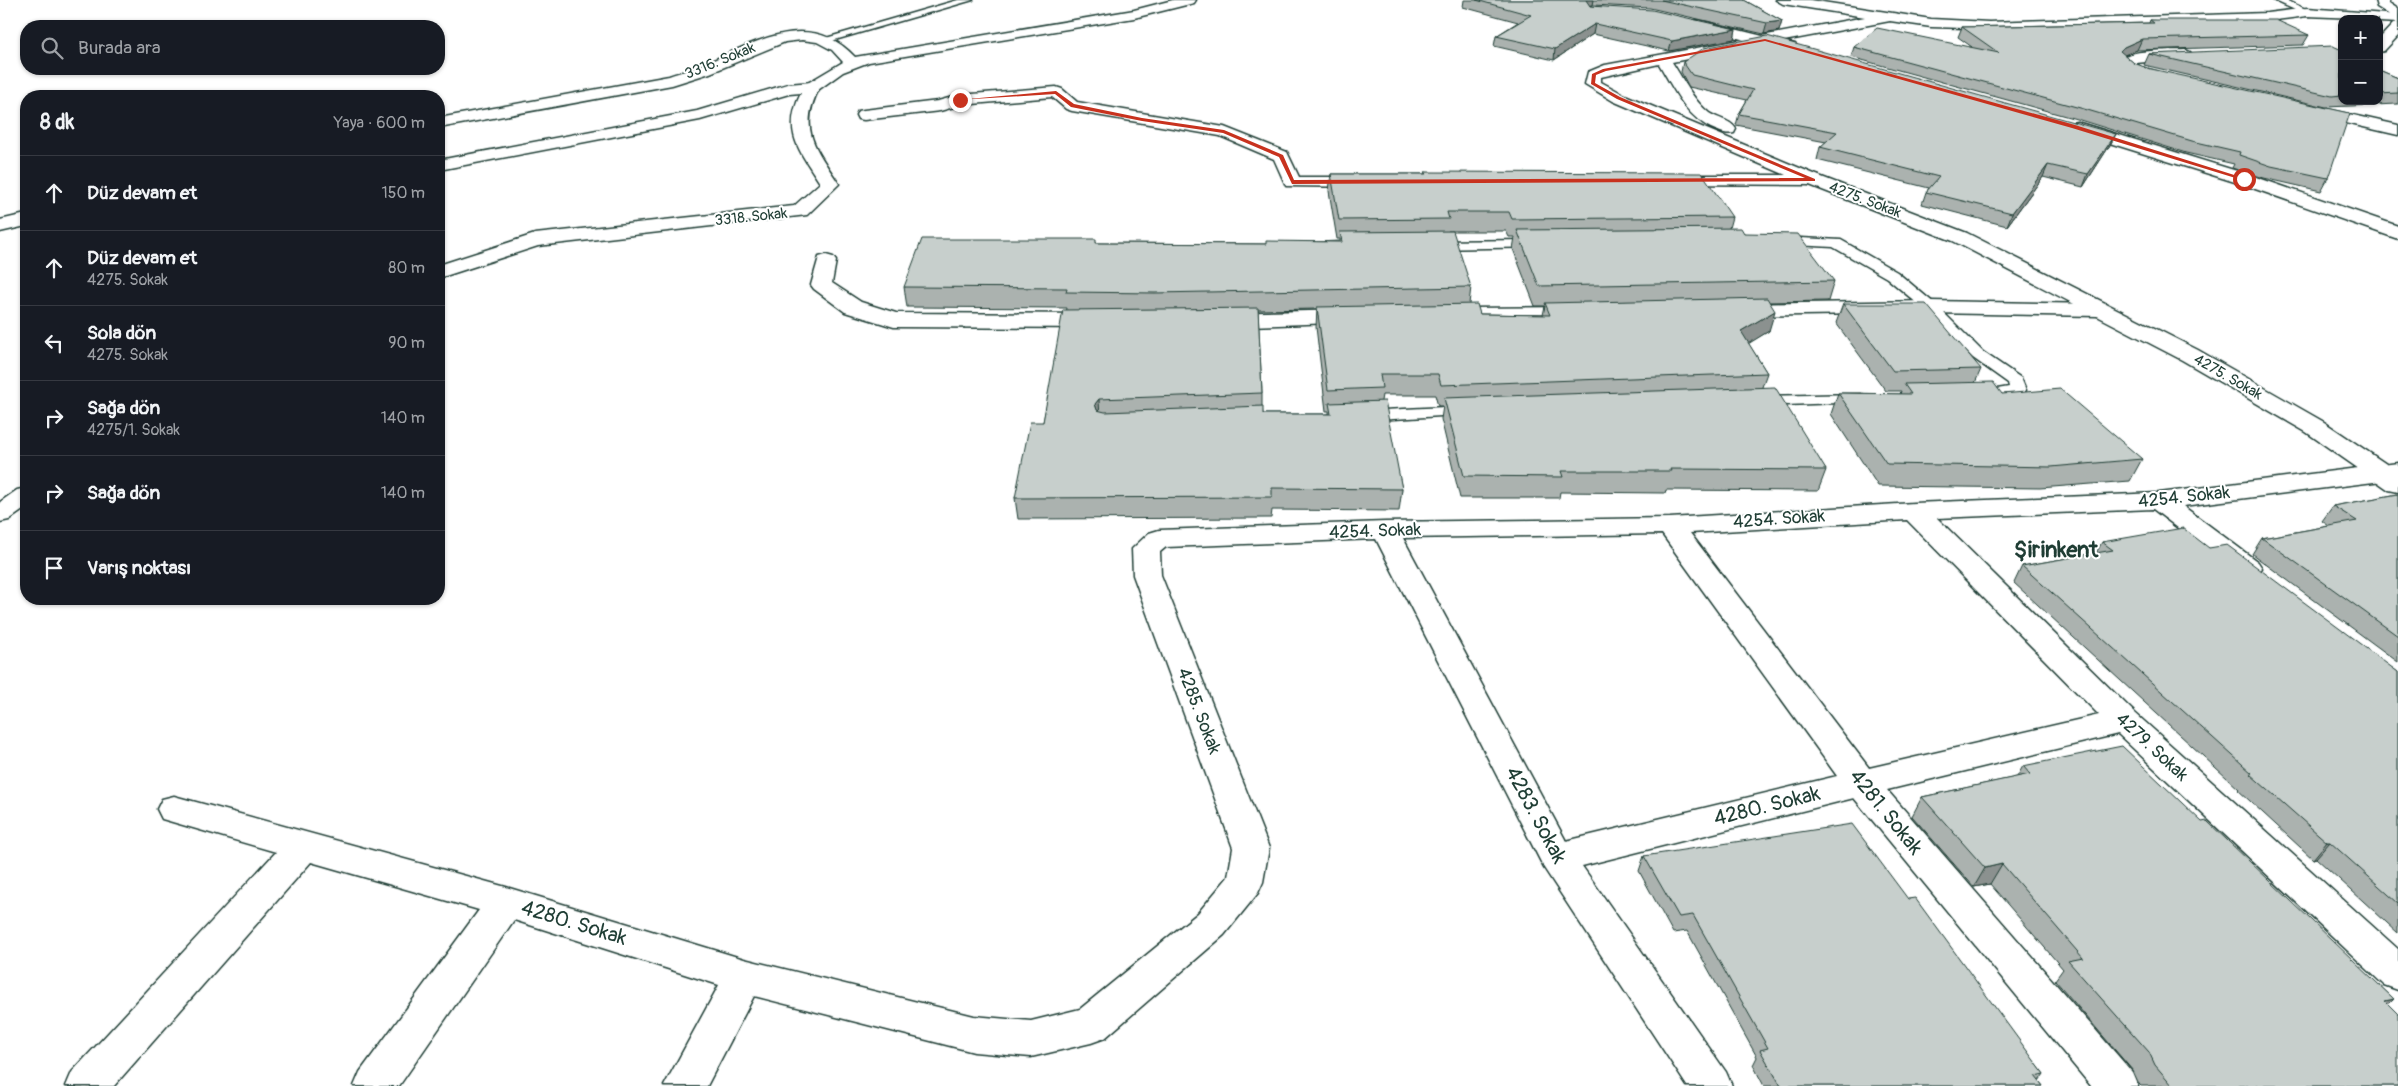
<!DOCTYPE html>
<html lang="tr">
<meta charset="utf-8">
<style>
:root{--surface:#171b24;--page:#242831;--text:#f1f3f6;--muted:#9ea1a6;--line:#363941}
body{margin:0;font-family:Pangolin,sans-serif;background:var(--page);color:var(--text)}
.controls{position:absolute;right:15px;top:15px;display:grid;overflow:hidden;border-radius:10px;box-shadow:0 1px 4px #0004}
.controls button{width:45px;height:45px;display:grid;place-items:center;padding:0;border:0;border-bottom:1px solid var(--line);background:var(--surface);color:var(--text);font:25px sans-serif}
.stop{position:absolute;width:15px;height:15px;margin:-11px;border:4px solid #c8321e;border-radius:50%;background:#fff}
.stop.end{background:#c8321e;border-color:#fff;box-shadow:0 1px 5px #0008}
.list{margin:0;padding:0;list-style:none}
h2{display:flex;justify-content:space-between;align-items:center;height:65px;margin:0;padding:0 20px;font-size:21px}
h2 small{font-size:16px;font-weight:400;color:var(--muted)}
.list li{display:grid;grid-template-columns:32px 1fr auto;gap:15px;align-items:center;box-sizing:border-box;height:75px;padding:0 20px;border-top:1px solid var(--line)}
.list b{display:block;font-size:19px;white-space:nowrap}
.list p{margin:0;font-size:16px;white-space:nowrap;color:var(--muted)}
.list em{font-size:16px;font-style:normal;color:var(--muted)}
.icon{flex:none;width:28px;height:28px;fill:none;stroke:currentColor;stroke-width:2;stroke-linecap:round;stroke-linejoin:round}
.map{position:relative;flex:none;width:2398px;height:1086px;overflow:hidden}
.search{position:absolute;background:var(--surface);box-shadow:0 1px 4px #0004;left:20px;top:20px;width:425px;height:55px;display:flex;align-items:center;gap:12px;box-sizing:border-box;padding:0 18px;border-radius:20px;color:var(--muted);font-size:19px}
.panel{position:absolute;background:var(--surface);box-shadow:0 1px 4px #0004;left:20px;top:90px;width:425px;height:515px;border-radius:20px}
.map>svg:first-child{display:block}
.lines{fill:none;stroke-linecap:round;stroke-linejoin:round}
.lane-casing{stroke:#1f3d34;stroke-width:3}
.street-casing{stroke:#1f3d34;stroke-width:3}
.secondary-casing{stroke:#1f3d34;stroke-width:3}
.lane{fill:#fff;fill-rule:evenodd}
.street{fill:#fff;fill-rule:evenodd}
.secondary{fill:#fff;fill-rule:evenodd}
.wall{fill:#abb2af;stroke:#1f3d34;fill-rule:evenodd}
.shaded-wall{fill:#8b918f;stroke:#1f3d34}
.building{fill:#c7cfcc;stroke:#1f3d34}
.route{fill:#c8321e}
.labels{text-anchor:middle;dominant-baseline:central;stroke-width:4;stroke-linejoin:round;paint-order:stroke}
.far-street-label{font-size:15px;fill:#1f3d34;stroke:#fff}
.street-label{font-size:18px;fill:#1f3d34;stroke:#fff}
.near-street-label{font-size:21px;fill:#1f3d34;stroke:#fff}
.district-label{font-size:22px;font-weight:bold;fill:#1f3d34;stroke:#fff}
</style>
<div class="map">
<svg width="2398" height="1086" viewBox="0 0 2398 1086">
<rect width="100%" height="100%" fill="#fff"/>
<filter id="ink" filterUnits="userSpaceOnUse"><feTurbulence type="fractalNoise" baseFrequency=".02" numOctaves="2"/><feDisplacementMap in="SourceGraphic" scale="10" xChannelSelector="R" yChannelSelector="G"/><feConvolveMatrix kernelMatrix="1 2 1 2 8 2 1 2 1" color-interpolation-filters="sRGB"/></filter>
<g filter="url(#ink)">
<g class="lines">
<g class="lane-casing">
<path id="lane" d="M958,0H973L828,42L819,40Z
M2273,0H2286L2312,12L2304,14Z
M1780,237L1841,240L1897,272L1935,304L1983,352L2021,378L2026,390L2024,393L1994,401L1973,399L1971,396L1973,393L2009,387L2008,383L1973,358L1925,310L1887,278L1833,247L1775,244L1773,241L1775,238Z
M1540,240L1547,244L1545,247L1432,249L1425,245L1432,241Z
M1861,394L1867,396L1869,399L1867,402L1759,406L1751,401L1759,396Z
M1467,406L1473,408L1475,411L1473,414L1362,421L1356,420L1354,416L1356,412L1362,411Z"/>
</g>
<g class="street-casing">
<path id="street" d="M2375,0H2389V3L2398,9V20L2377,7Z
M1698,20L1795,44L1797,47L1790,51L1693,27L1691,24L1693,21Z
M2398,23V36L2384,51L2379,52V39L2393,24Z
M2185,50L2190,52L2193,55L2190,58L2136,63L2140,67L2159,72L2162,75L2154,80L2130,73L2117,62C2128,48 2168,51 2185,50Z
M812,82L820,87C797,129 816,149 839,184L807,215L538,246L439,278V265L535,234L794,206L820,183C799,150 782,132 801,93L789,94L700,120L439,170V160L697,111L788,84Z
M1056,87L1062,89L1077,102L1224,127L1287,152L1299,177H1366L1372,178L1375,182L1372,186L1366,187L1286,186L1274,159L1220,136L1072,111L1066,109L1052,97L961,105L940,111L864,120L858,119L856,115L858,111L864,110L938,101L960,95Z
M2313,106L2398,125V135L2307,114L2305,111L2307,108Z
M2077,122L2250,175L2398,226V239L2238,183L2071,131L2069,127L2071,123Z
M1669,175H1813L1819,176L1822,180L1819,184L1813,185L1663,184L1660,180L1663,176Z
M826,255L833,257L836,261L832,283L861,302L896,313L1099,314L1107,316L1110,321L1107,326L1099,328L894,327L845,312L814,289L811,285L819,257Z
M1930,301L2098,304L2106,305L2109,310L2106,315L2098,316L1930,313L1737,316L1729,315L1726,310L1729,305L1737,304Z
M1581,307L1589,308L1592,313L1589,318L1467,322L1459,320L1456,315L1459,310L1467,308Z
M1354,310L1362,312L1365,317L1362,322L1222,327L1214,325L1211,320L1214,315L1222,313Z
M2398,463V479L2183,506L2258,562L2262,568L2258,574L2248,577L2238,574L2153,509L1937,518L2135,713L2398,949V990L2384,985L2118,734L1887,790L2132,1072L2138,1086H2091L1854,798L1582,866L1726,1072L1732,1086H1687L1544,868L1376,539L1166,547L1160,552L1161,575L1269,848L1263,882L1258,893L1224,935L1105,1038L1091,1043L1031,1057L974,1052L754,996L707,1086H664L719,985L514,920L399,1086H354L360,1072L479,910L311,862L114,1086H66L72,1072L276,852L162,819L157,809L162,799L174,796L506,887L744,959L974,1016L1031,1021L1080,1009L1198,913L1228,877L1233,848L1133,575L1132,549L1149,533L1159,530L1385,522L1670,518L1914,503L2159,493ZM1907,520L2099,715L1869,768L1690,533ZM1662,534L1837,776L1566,841L1403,538Z
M26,488V508L9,520L0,522V502L17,490Z"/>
</g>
<g class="secondary-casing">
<path id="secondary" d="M1173,0H1196L1194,3L1134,18L869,62L843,72L818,90L812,92L804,87L806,84L843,62L832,50L817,42L802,40L785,42L710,73L672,85L439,128V118L669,76C680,72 692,70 702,65C753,44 808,7 855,57L1134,10Z
M1776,0H1810L1931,19L1989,22L2267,13L2307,8L2398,15V23L2379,22V19L2307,16L2267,21L2032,30L1931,27L1890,21L1672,62C1683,79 1693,100 1709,113C1718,119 1731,120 1736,129L1734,133C1725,135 1719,131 1711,128C1685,115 1674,89 1659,64L1601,77V82L1625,95L1819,176L1967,233L2198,350L2324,422L2398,472V492L2389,490L2306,432L2182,360L1953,241L1807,184L1613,101L1585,84L1588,72L1605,65L1865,17L1783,4Z
M26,214V226L0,232V220Z"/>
</g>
<use href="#lane" class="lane"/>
<use href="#street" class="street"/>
<use href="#secondary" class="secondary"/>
</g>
<path class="wall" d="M1464,0H1744L1782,21L1779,31L1764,34L1650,8L1593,5L1590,6L1736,29L1734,39L1669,51L1593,34L1554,60L1494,46L1496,36L1518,22L1463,7Z
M2150,20L2309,35L2303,45L2137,50L2124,55L2134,63L2328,178L2321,191L2264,178L2232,168L2234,164L2186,153L2080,120L1851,57L1854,47H1972L1958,37L1962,27L2149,23Z
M2342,50V101H2379V70L2398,78V104L2326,107L2144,65L2149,54Z
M1683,62L2116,134L2110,145L2083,187L2043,177L2007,226L1922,204L1926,192L1929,188L1817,160L1820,147L1826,142L1736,125L1739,114L1747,100L1689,87L1681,72Z
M1425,172L1732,217L1729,228L1744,233L1834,281L1828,301L1769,302V331L1748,343L1767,373L1762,387L1826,470L1818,491L1666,490L1665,493L1560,492L1559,498H1460L1441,419L1443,406H1438L1435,395H1382L1381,401L1402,489L1399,511L1272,510L1271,518L1018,519L1015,498L1043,422L1067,308L907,307L904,287L1096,243L1266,244L1340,241V239H1337L1329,191L1331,174H1425ZM1448,231H1506L1509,237H1515L1513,249L1535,306H1545L1543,315L1480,314L1469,304L1471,287ZM1317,309L1316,327L1326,411H1329V414H1263L1262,406V393L1258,310Z
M1843,304L1981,369L1975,383L2002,394L2142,459L2130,481L2040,488L1878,486L1831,414L1838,393L1900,394L1901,391H1886L1836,323Z
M2398,494V662L2252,554L2262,538L2329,526L2322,521L2333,506Z
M2102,542L2209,548L2398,672V933L2316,858L2313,859L2238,790L2239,789L2014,583L2022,566L2096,553Z
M2023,766L2202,822L2394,999L2388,1004L2398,1086H2141L2139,1084L2133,1071L2055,980L2063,969L1990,884L1974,887L1912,816L1922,797L2017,777Z
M1644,856L1908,899L2044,1074L2039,1081L2043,1086H1764L1753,1065L1757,1057L1687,931L1673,933L1639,871Z"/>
<path class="shaded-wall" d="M1586,0H1594L1593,5L1588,6Z
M1782,21L1779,31L1764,34L1767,23Z
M1595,24L1593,34L1554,60L1555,49Z
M1736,29L1734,39L1669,51L1672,41Z
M2142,39L2137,50L2119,57L2120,51L2124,47Z
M2116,134L2110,145L2083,187L2088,174Z
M2048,165L2043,177L2007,226L2012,213Z
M1775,311L1769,331L1735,352L1741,331Z
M1099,399L1100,420L1095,404Z
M2327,842H2330L2316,858L2313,859Z
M2002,864L1990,884L1974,887L1985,868Z
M2394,999L2375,1018L2385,1001Z"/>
<path class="building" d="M1476,0H1586L1590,6L1652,10L1736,29L1672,41L1595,24L1555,49L1496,36L1531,15Z
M1661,0H1744L1782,21L1767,23Z
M2150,20H2276L2309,35L2142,39L2124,47L2120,51L2134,63L2147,68L2350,113L2328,178L2271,166L2239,155L2240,152L2192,141L2084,109L1854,47L1877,28L1999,53L1962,27L2154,23Z
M1767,36L2116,134L2088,174L2048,165L2012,213L1926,192L1939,177L1820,147L1837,132L1739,114L1753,90L1692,75L1683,62L1704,48Z
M2333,46L2342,50V95L2332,96L2149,54Z
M2379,70L2398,78V93L2379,94Z
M1425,172L1702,173L1732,217L1512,219L1509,212H1447L1449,219L1339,220L1331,174H1426Z
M1741,228L1744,233L1798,234L1834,281L1539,286L1517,230Z
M1453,231L1471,287L1155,293L1066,292L1067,288L904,287L922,239H1096V243L1266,244V241L1342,242L1340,232Z
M1767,298L1775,311L1741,331L1767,373L1441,385L1438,374H1380L1382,388L1328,390L1317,307L1477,304L1480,314L1550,315L1545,303Z
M1843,304H1926L1981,369L1893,371Z
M1258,308L1262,393L1099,399L1095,404L1097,410L1105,412L1263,406V414H1331L1329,403L1385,401L1402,489L1272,488V497L1015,498L1030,422H1043L1063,310Z
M1993,382L2002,394L2060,389L2142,459L2051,467L1887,464L1838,393L1911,394L1904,384Z
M1775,387L1826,470L1670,469L1671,471H1561L1563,477L1464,476L1444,398Z
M2398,494V636L2262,538L2357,521L2333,506Z
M2183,528L2209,548L2227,545L2398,672V903L2330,842H2327L2250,774L2252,773L2022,566L2113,550L2102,542Z
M2122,746L2202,822L2207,821L2394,999L2385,1001L2398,1014V1086H2173L2155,1065L2149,1052L2068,961L2083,958L2002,864L1985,868L1922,797L2030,774L2023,766Z
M1852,824L1908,899L1915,898L2044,1074L2035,1076L2043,1086H1781L1760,1050L1768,1048L1693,915L1679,917L1644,856Z"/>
</g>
<path class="route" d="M1765,39L2075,125L2247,179L2242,180L2072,128L1765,41L1606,71L1596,75L1595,83L1620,97L1815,179V181L1292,184L1279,157L1223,133L1142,121L1071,107L1055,94L957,100L1056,91L1074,104L1142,118L1224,130L1283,155L1294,180L1805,178L1617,99L1591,84L1592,74L1603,69Z"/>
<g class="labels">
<g class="far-street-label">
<text transform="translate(720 61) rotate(-22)">3316. Sokak</text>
<text transform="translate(1865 200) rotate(21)">4275. Sokak</text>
<text transform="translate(751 217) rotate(-6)">3318. Sokak</text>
<text transform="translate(2228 377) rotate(30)">4275. Sokak</text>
</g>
<g class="street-label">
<text transform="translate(2184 497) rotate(-6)">4254. Sokak</text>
<text transform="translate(1779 519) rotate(-4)">4254. Sokak</text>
<text transform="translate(1375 531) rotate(-2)">4254. Sokak</text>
<text transform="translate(1199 711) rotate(69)">4285. Sokak</text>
<text transform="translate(2152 747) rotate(43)">4279. Sokak</text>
</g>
<g class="near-street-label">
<text transform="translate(1767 806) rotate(-14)">4280. Sokak</text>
<text transform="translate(1886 812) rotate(51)">4281. Sokak</text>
<text transform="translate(1536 815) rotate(62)">4283. Sokak</text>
<text transform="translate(574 923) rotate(17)">4280. Sokak</text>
</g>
<g class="district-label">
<text x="2056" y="550">Şirinkent</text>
</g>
</g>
</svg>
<div class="controls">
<button>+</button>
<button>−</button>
</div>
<div class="stop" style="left:2244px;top:179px"></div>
<div class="stop end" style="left:960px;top:100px"></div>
<div class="search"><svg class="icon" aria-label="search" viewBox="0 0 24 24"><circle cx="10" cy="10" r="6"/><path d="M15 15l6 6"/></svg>Burada ara</div>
<section class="panel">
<h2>8 dk<small>Yaya · 600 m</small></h2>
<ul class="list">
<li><svg class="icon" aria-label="ahead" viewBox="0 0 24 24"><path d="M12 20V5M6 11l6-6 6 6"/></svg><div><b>Düz devam et</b></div><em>150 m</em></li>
<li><svg class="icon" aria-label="ahead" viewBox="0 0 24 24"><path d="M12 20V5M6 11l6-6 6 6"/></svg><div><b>Düz devam et</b><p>4275. Sokak</p></div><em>80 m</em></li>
<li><svg class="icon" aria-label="left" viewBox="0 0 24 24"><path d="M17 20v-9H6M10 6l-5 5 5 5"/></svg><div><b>Sola dön</b><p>4275. Sokak</p></div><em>90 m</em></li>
<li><svg class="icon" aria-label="right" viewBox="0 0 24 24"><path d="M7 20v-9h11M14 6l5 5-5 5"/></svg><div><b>Sağa dön</b><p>4275/1. Sokak</p></div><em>140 m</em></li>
<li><svg class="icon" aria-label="right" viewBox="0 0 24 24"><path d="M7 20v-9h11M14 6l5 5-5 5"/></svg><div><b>Sağa dön</b></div><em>140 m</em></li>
<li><svg class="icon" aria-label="arrive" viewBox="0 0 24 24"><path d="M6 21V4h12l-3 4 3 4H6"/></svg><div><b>Varış noktası</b></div></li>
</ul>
</section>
</div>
